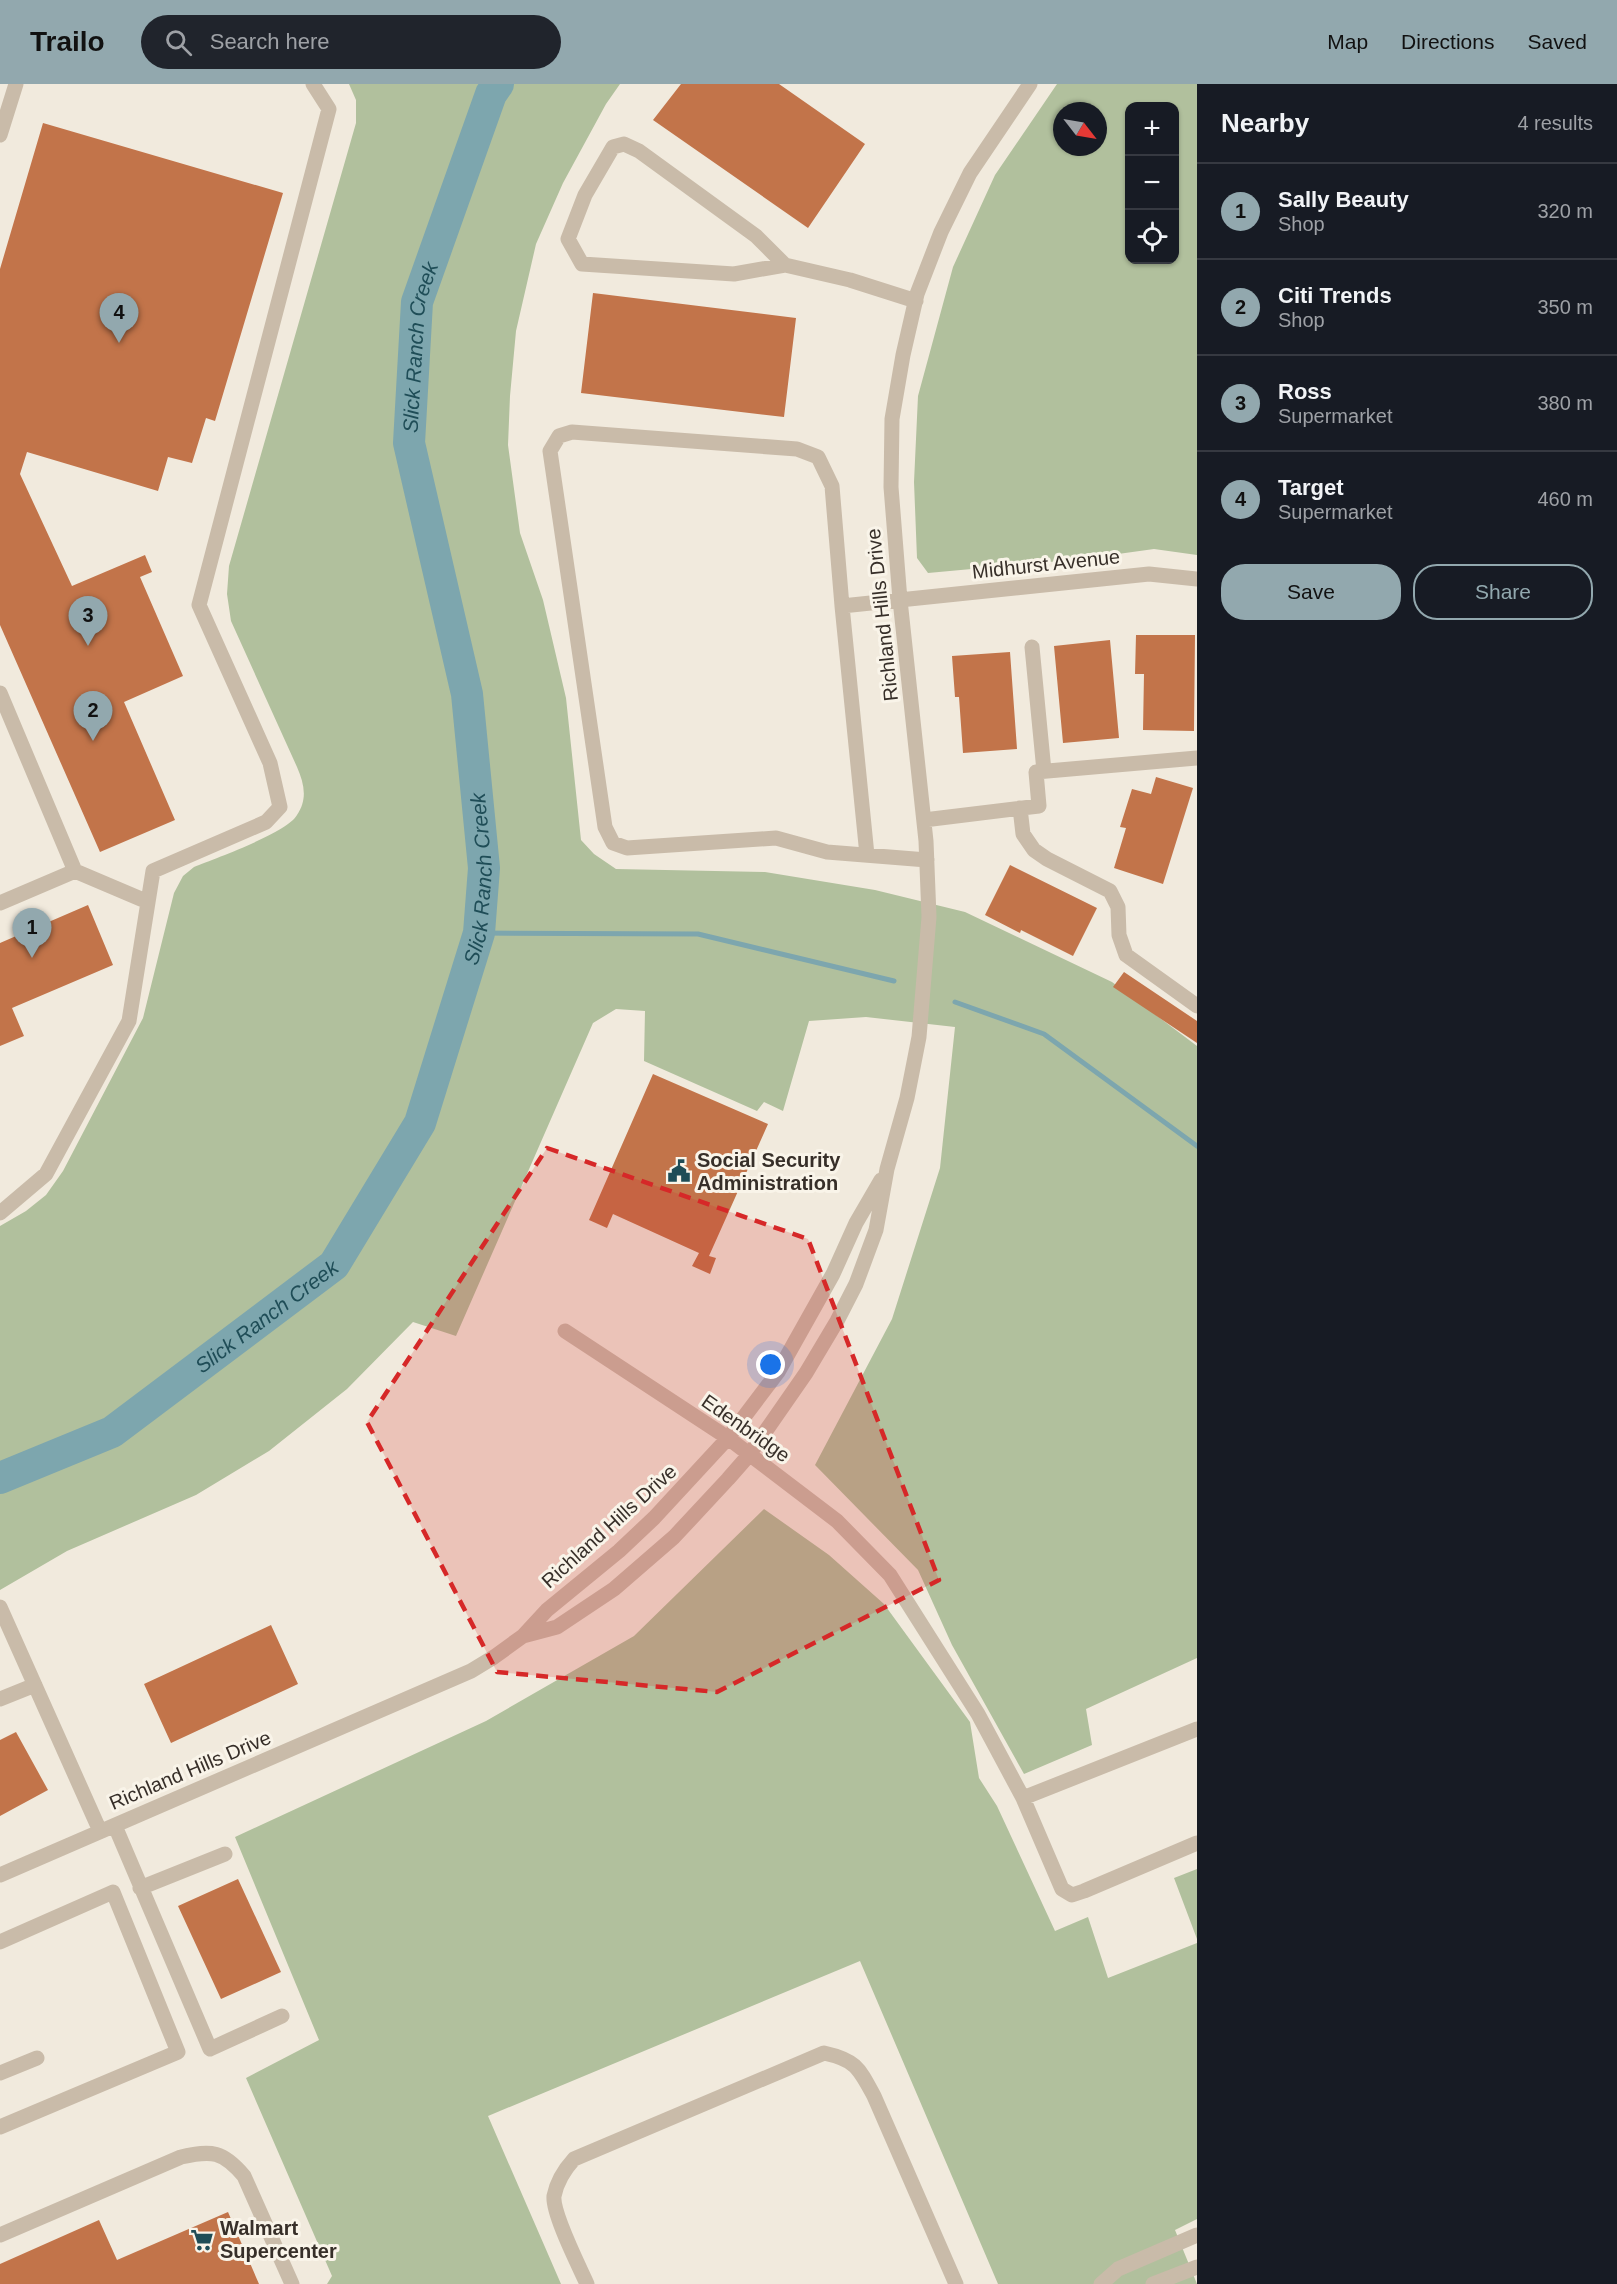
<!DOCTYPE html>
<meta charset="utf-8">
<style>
:root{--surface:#171b24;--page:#20242c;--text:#f1f3f6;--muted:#9ea1a6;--line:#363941;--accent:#92a8ae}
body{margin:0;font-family:Arial,sans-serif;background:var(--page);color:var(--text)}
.controls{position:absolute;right:18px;top:18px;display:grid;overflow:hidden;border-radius:12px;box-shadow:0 2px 4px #0004}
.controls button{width:54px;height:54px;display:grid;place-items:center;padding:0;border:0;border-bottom:2px solid var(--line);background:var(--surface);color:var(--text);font:30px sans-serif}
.compass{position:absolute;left:1053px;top:18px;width:54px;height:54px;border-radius:50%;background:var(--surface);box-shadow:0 2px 4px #0004;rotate:121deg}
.you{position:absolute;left:771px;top:1281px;width:21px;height:21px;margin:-15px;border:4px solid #fff;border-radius:50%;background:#1a73e8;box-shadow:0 0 0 9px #1a73e833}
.badge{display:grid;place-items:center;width:39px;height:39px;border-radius:50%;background:var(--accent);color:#111;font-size:20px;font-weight:700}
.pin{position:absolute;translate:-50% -50px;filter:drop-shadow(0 2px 3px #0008)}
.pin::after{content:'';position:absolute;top:32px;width:21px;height:18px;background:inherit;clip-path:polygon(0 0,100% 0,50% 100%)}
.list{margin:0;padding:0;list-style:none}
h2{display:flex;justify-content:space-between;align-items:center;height:78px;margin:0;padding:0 24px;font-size:26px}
h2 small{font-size:20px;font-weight:400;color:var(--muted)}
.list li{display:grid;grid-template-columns:39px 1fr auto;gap:18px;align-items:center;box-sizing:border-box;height:96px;padding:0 24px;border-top:2px solid var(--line)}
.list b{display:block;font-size:22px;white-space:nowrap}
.list p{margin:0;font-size:20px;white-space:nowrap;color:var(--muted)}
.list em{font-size:20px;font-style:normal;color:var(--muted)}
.actions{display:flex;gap:12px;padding:18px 24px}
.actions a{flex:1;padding:14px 0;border:2px solid var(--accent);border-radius:24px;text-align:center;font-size:21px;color:var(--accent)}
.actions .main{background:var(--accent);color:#111}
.icon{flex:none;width:33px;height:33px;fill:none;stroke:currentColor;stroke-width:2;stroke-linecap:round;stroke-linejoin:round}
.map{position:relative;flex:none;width:1197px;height:2200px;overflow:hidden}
header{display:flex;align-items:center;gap:36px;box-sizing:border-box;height:84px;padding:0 30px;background:var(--accent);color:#111}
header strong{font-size:28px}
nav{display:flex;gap:33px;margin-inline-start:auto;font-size:21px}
.search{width:420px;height:54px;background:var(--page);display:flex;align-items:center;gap:15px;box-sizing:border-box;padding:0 21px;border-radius:33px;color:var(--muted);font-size:22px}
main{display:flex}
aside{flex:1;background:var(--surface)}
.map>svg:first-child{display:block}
.green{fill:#b1c09d;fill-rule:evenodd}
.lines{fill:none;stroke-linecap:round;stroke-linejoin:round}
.stream{stroke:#7da6ae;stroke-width:5}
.river{stroke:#7da6ae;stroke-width:32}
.building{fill:#c2744a}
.minor{stroke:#c9bba9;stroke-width:15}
.marked{fill:#d62828;fill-opacity:0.2;stroke:#d62828;stroke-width:4.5;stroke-dasharray:12 8;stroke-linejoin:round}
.labels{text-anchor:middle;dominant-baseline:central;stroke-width:6;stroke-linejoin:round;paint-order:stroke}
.street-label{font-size:20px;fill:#372f29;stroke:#f9f4e9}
.poi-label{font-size:20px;font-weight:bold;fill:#372f29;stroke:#f9f4e9;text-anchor:start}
.water-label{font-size:21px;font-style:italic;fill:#1f4d57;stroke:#f9f4e9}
</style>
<header>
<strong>Trailo</strong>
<div class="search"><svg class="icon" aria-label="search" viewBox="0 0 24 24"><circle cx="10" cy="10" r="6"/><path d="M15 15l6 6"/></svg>Search here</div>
<nav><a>Map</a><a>Directions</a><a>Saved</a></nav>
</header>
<main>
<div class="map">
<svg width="1197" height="2200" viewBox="0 0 1197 2200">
<rect width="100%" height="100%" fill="#f1eadd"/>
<path class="green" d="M349,0H620L606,20L563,99L536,160L516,247L510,312L508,361L520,449L543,516L566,614L581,756L594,770L616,785L765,788L875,806L965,828L1112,898L1197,962V1574L1086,1625L1092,1661L1024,1690L952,1561L918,1486L815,1381L892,1235L940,1084L955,943L866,933L809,937L783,1027L764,1018L757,1027L644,977L645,927L616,925L593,939L456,1252L413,1238L347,1305L269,1367L196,1411L67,1467L0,1506V1142L26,1127L46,1111L63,1087L143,934L174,809L183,792L194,783C216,774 287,749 297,731C308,715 304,699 297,683L231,537L227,510L229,482L356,39V16Z
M1057,0H1197V471L1154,465L1082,475L928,489L917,474L914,398L918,312L953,183L995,91ZM1130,22H1174V176H1130ZM1062,27H1098V63H1062Z
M764,1425L829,1471L884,1520L970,1638L979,1694L997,1722L1055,1847L1088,1833L1108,1894L1197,1859V2135L1175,2146L1197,2200H998L860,1877L488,2032L561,2200H327L332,2192L246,1994L319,1956L235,1753L486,1637L634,1552Z
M1197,1785V1855L1174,1794Z"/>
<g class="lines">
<path class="stream" d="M479,849L698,850L894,897
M955,918L1044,950L1197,1062"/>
<path class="river" id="s1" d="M0,1394L112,1348L334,1181L420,1039L479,849L484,784L467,610L409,359L417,218L491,10L498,0"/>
</g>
<path class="building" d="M681,0H779L865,60L808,144L653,36Z
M43,39L283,109L215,337L206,334L192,379L168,373L158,407L27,368L20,390L72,502L145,471L152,488L140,493L183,592L124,618L175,736L100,768L0,541V185Z
M593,209L796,234L784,333L581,309Z
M1136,551H1195L1194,647L1143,646L1144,590H1135Z
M1110,556L1119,654L1063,659L1054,562Z
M1010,568L1017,665L963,669L959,613H955L952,572Z
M1156,693L1193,704L1163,800L1114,784L1126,744L1120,743L1132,705L1151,710Z
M1010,781L1097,824L1073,872L1021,846L1020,849L985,831Z
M88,821L113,881L12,924L24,952L0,962V859Z
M1124,888L1197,937V959L1113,903Z
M653,990L768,1040L709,1172L716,1174L710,1190L692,1182L699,1169L613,1130L607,1144L589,1136Z
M271,1541L298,1600L171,1659L144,1600Z
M16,1648L48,1706L0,1732V1656Z
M238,1795L281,1888L221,1915L178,1822Z
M228,2128L259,2200H0V2180L99,2136L117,2176Z"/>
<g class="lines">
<path class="minor" d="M0,51L16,0
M785,181L734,190L582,180L568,155L585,111L613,63L624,60L639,67L756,152L785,181L850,196L916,217
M842,522L867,771
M1032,563L1044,687
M0,609L75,787L148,818
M1020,724L1023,750L1034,766L1047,775L1110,807L1118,823L1119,851L1126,871L1197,922
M924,736L1039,722L1036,688L1197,674
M927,776L827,768L776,754L627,764L613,759L605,743L550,367L559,352L572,348L797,365L818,373L832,402L842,522L1149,490L1197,495
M0,819L75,787
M0,1129L46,1090L129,937L153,787L266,738L280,723L270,679L199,521L329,25L313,0
M565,1247L728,1354L837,1437L890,1491L978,1630L1023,1714L1062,1805L1072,1811L1084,1807L1197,1759
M0,1523L100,1747
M523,1552L557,1543L614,1505L674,1453L728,1395L749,1371L806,1289L837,1237L856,1200L876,1146L887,1085L907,1014L919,953L929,833L926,757L900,516L891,403L892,335L903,271L917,210L941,148L970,89L1030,0
M0,1615L35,1601
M1023,1714L1197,1645
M115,1742L210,1965L282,1932
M0,1791L471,1587L494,1573L523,1552L547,1526L619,1467L654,1434L728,1354L778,1288L833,1190L856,1139L881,1096
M140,1804L225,1770
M0,1858L113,1808L178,1968L0,2043
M0,1989L37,1974
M0,2151L181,2073C212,2066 223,2067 244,2092L292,2200
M587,2200C579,2182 552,2129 554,2112C557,2097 564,2086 574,2075L824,1969C856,1976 859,1984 874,2012L956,2200
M1101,2200L1118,2185L1197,2151
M1153,2200L1197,2183"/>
</g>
<path class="marked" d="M547,1064L808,1155L939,1496L717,1608L497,1588L367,1338Z"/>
<defs>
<g id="civic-bare" transform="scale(1.8)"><path d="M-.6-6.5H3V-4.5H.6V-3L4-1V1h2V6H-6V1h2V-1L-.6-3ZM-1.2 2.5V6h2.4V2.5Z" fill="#1f4d57" stroke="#f9f4e9" stroke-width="2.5" paint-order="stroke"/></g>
<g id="supermarket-bare" transform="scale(1.8)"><path d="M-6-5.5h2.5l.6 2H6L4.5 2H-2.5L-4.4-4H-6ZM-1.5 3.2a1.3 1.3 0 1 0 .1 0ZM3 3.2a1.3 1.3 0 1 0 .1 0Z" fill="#1f4d57" stroke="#f9f4e9" stroke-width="2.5" paint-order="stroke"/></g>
</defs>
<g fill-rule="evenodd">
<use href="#civic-bare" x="679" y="1087"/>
<use href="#supermarket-bare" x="202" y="2156"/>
</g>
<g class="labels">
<g class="street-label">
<text transform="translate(1046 480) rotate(-6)">Midhurst Avenue</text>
<text transform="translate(882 531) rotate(-96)">Richland Hills Drive</text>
<text transform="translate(746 1344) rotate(35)">Edenbridge</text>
<text transform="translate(609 1442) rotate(-42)">Richland Hills Drive</text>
<text transform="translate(190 1686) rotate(-23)">Richland Hills Drive</text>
</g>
<g class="poi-label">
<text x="697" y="1076">Social Security<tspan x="697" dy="23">Administration</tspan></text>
<text x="220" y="2144">Walmart<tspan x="220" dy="23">Supercenter</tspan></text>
</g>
<g class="water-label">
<text stroke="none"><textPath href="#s1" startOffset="1358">Slick Ranch Creek</textPath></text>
<text stroke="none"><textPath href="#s1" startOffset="818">Slick Ranch Creek</textPath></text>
<text stroke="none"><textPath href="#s1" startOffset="314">Slick Ranch Creek</textPath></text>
</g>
</g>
</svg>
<div class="controls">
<button>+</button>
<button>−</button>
<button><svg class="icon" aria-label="locate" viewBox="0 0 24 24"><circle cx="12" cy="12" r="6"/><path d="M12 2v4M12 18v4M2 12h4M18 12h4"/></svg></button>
</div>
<svg class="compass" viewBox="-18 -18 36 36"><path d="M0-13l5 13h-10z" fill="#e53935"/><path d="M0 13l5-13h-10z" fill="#9ea1a6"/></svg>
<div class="you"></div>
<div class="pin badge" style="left:32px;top:874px">1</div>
<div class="pin badge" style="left:93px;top:657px">2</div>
<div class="pin badge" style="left:88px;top:562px">3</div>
<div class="pin badge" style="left:119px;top:259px">4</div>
</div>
<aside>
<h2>Nearby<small>4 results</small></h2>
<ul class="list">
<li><span class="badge">1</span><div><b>Sally Beauty</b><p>Shop</p></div><em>320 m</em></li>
<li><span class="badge">2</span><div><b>Citi Trends</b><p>Shop</p></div><em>350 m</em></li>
<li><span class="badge">3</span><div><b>Ross</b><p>Supermarket</p></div><em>380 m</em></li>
<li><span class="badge">4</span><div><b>Target</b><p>Supermarket</p></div><em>460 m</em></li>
</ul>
<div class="actions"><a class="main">Save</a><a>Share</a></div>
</aside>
</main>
